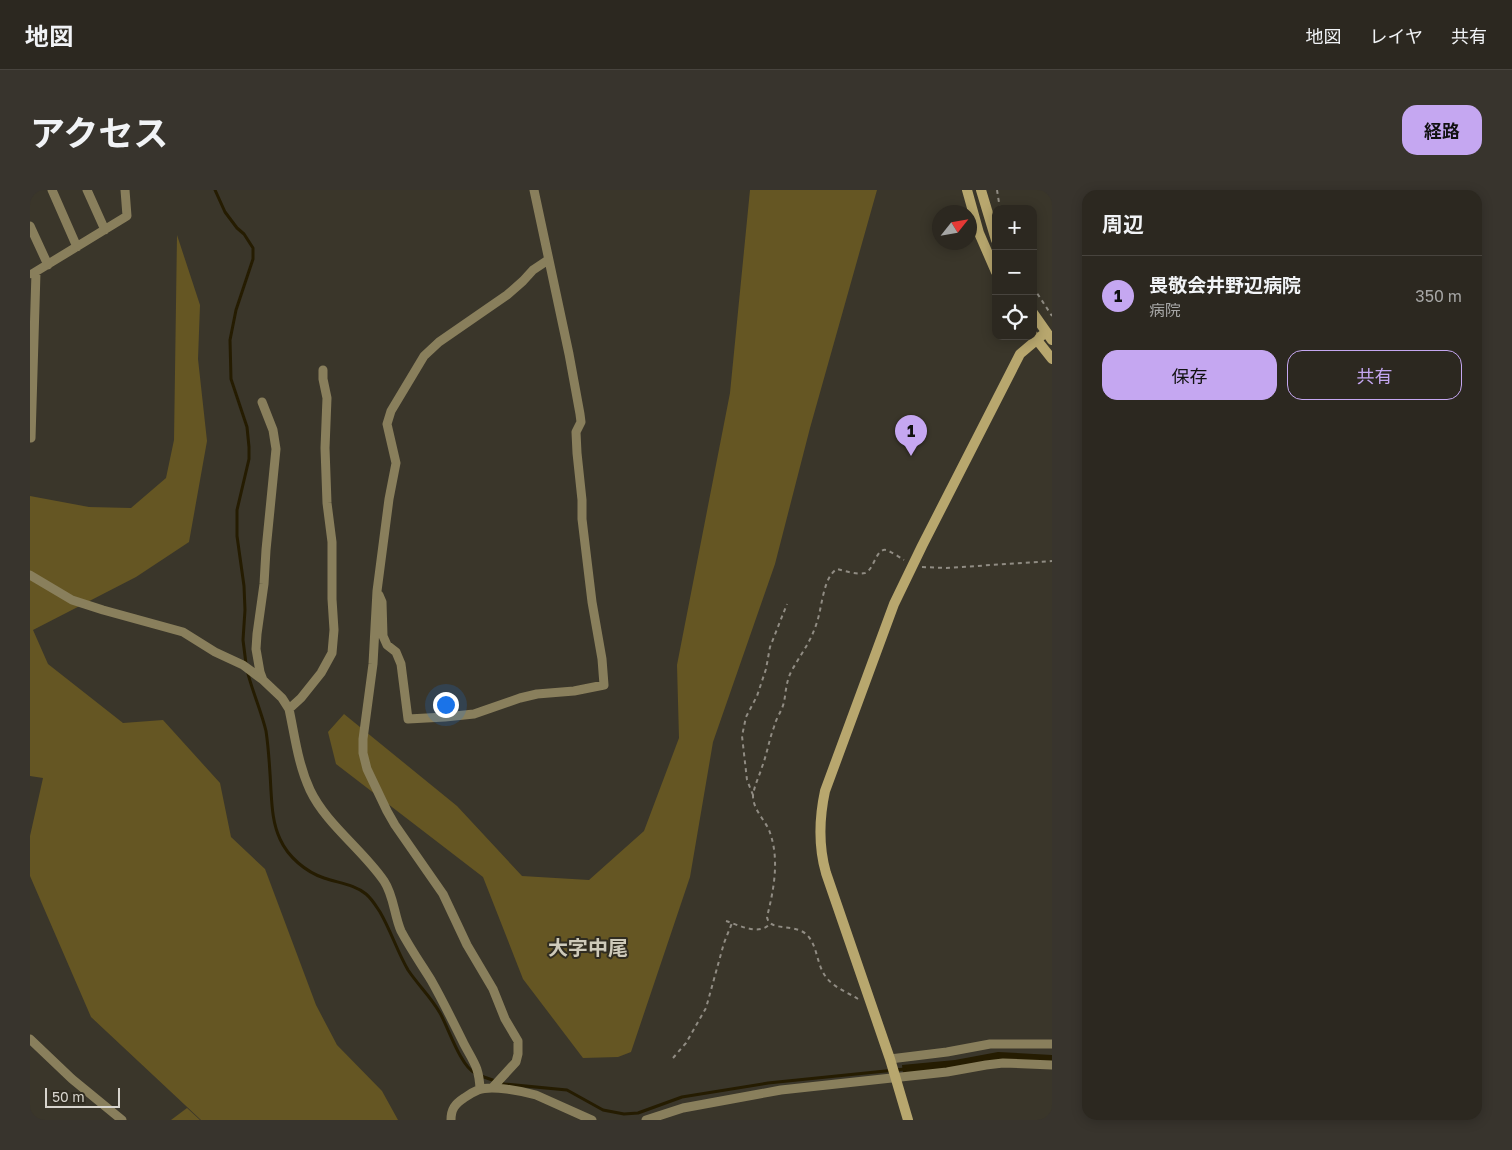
<!DOCTYPE html>
<html lang="ja">
<meta charset="utf-8">
<style>
:root{--surface:#2c2820;--page:#38342d;--text:#f1f3f6;--muted:#a6a6a5;--line:#48443e;--accent:#c5a7f1}
body{margin:0;font-family:"Golos Text","Noto Sans JP",sans-serif;background:var(--page);color:var(--text)}
.controls{position:absolute;right:15px;top:15px;display:grid;overflow:hidden;border-radius:10px;box-shadow:0 2px 12px #0003}
.controls button{width:45px;height:45px;display:grid;place-items:center;padding:0;border:0;border-bottom:1px solid var(--line);background:var(--surface);color:var(--text);font:25px sans-serif}
.compass{position:absolute;left:902px;top:15px;width:45px;height:45px;border-radius:50%;background:var(--surface);box-shadow:0 2px 12px #0003;rotate:59deg}
.scale{position:absolute;left:15px;bottom:12px;width:75px;box-sizing:border-box;padding-left:5px;border:2px solid #d7d4cd;border-top:0;font-size:14px;line-height:18px;white-space:nowrap;color:#d7d4cd;-webkit-text-stroke:4px #302c20;paint-order:stroke}
.you{position:absolute;left:415px;top:514px;width:18px;height:18px;margin:-12px;border:4px solid #fff;border-radius:50%;background:#1a73e8;box-shadow:0 0 0 8px #1a73e833}
.badge{display:grid;place-items:center;width:32px;height:32px;border-radius:50%;background:var(--accent);color:#111;font-size:16px;font-weight:700}
.pin{position:absolute;translate:-50% -41px;filter:drop-shadow(0 1px 2px #0008)}
.pin::after{content:'';position:absolute;top:26px;width:18px;height:15px;background:inherit;clip-path:polygon(0 0,100% 0,50% 100%)}
.list{margin:0;padding:0;list-style:none}
h2{display:flex;justify-content:space-between;align-items:center;height:65px;margin:0;padding:0 20px;font-size:21px}
h2 small{font-size:16px;font-weight:400;color:var(--muted)}
.list li{display:grid;grid-template-columns:32px 1fr auto;gap:15px;align-items:center;box-sizing:border-box;height:80px;padding:0 20px;border-top:1px solid var(--line)}
.list b{display:block;font-size:19px;white-space:nowrap}
.list p{margin:0;font-size:16px;white-space:nowrap;color:var(--muted)}
.list em{font-size:16px;font-style:normal;color:var(--muted)}
.actions{display:flex;gap:10px;padding:15px 20px}
.actions a{flex:1;padding:11px 0;border:1px solid var(--accent);border-radius:15px;text-align:center;font-size:18px;color:var(--accent)}
.actions .main{background:var(--accent);color:#111}
.icon{flex:none;width:28px;height:28px;fill:none;stroke:currentColor;stroke-width:2;stroke-linecap:round;stroke-linejoin:round}
.map{position:relative;flex:none;width:1022px;height:930px;overflow:hidden;border-radius:15px}
header{display:flex;align-items:center;gap:30px;box-sizing:border-box;height:70px;padding:0 25px;background:var(--surface);border-bottom:1px solid var(--line)}
header strong{font-size:24px}
nav{display:flex;gap:28px;margin-inline-start:auto;font-size:18px}
.intro{display:flex;align-items:center;justify-content:space-between;box-sizing:border-box;height:120px;padding:0 30px}
h1{margin:0;font-size:35px}
.button{padding:12px 22px;border-radius:15px;background:var(--accent);color:#111;font-size:18px;font-weight:700}
main{display:flex;gap:30px;padding:0 30px}
aside{flex:1;background:var(--surface);border-radius:15px;box-shadow:0 2px 12px #0003}
.map>svg:first-child{display:block}
.green{fill:#655623}
.water{fill:#251c01}
.lines{fill:none;stroke-linecap:round;stroke-linejoin:round}
.stream{stroke:#251c01;stroke-width:3}
.path{stroke:#908c83;stroke-width:2;stroke-dasharray:4 4;stroke-linecap:butt}
.street{stroke:#897f5c;stroke-width:9}
.secondary{stroke:#b8a76e;stroke-width:10}
.labels{text-anchor:middle;dominant-baseline:central;stroke-width:4;stroke-linejoin:round;paint-order:stroke}
.quarter-label{font-size:20px;font-weight:bold;fill:#cecaba;stroke:#302c20}
</style>
<header>
<strong>地図</strong>
<nav><a>地図</a><a>レイヤ</a><a>共有</a></nav>
</header>
<div class="intro"><h1>アクセス</h1><a class="button">経路</a></div>
<main>
<div class="map">
<svg width="1022" height="930" viewBox="0 0 1022 930">
<rect width="100%" height="100%" fill="#3a362a"/>
<path class="green" d="M720,0H847L780,238L745,374L683,552L660,687L601,862L588,867L553,868L493,789L453,687L306,574L298,542L314,524L427,616L492,686L559,690L614,641L649,548L647,475L700,203Z
M147,45L170,115L168,169L177,251L159,352L106,387L3,440L18,474L93,533L133,530L190,593L201,647L235,679L286,815L307,855L352,901L368,930H171L61,827L0,686V646L13,588L0,586V306L59,317L101,318L136,288L144,250Z
M157,918L170,930H141Z"/>
<path class="water" d="M968,862L1022,865V872L967,870L950,872L930,877L873,883L872,875L925,870Z"/>
<g class="lines">
<path class="stream" d="M185,0L195,22L207,38L214,44L223,58V69L206,120L200,150L201,189L217,237L219,257V269L207,320V346L214,396L215,420L213,450L216,474
M217,480C222,501 231,520 236,541C239,561 240,581 241,601C242,618 243,634 250,649C258,667 276,682 294,688C308,693 324,694 336,704C342,709 346,716 350,722C361,741 367,761 378,780C388,795 401,807 410,823C418,837 431,877 445,883
M451,886L474,894L537,900L573,920L594,924L608,923L652,907L738,893L875,879"/>
<path class="path" d="M967,0L970,19
M1003,97L1022,126
M892,377L916,378L1022,371
M723,605L717,590L712,546L716,527L727,506L736,479L740,457L757,414
M696,731C709,735 728,746 740,734
M828,809C817,802 803,797 796,787C786,774 788,755 776,744C763,733 739,742 737,727C744,699 750,668 739,640C734,629 723,619 723,606C724,596 729,587 732,577C737,564 739,550 744,537C746,528 752,521 754,512C756,502 756,492 761,482C770,465 781,452 787,432C792,418 793,387 807,379C815,381 827,385 835,383C844,380 846,358 856,360C862,362 869,367 874,370
M643,868L656,853L676,818L694,753L702,733"/>
<path class="street" d="M22,0L47,57
M57,0L75,40
M0,36L18,75
M2,84L97,26L95,0
M293,180V189L297,208L295,258L297,313L302,352V409L304,440L302,463L291,483L271,508L259,519C265,547 268,574 280,600C296,634 333,660 354,691C364,706 364,725 371,741C380,758 391,774 401,790C413,811 423,832 434,854C444,873 449,877 450,899
M232,212L243,240L246,259L236,360L234,394L227,444L226,459L230,482L233,490L252,508L259,519
M1,248L6,82
M0,385L42,410L73,420L153,442L185,462L213,475L233,490
M349,405L352,412L353,446L357,455L366,462L371,474L378,529L415,527L444,524L490,508L507,504L544,501L574,495L572,469L562,412L552,329V310L547,263L546,242L551,232L550,224L539,164L504,0
M0,849L42,889L92,930
M860,869L917,862L960,854H1022
M462,898L486,872L488,864V851L475,829L463,799L437,755L413,704L365,635L357,621L337,579L333,563V549L343,474L347,401L359,309L366,273L357,234L361,221L394,166L409,152L477,105L493,91L503,80L518,70
M421,930C421,919 425,914 434,908C438,905 443,902 448,900C462,895 491,901 506,905L562,930
M616,930L653,918L751,900L917,882L956,875L973,873L1022,875"/>
<path class="secondary" d="M937,0L949,43L966,82
M951,0L966,50
M1003,123L1022,150
M1003,145L1022,169
M878,930L860,869L796,683C788,655 789,629 795,601L864,414L892,356L990,164L1016,142"/>
</g>
<g class="labels">
<g class="quarter-label">
<text x="558" y="757">大字中尾</text>
</g>
</g>
</svg>
<div class="controls">
<button>+</button>
<button>−</button>
<button><svg class="icon" aria-label="locate" viewBox="0 0 24 24"><circle cx="12" cy="12" r="6"/><path d="M12 2v4M12 18v4M2 12h4M18 12h4"/></svg></button>
</div>
<svg class="compass" viewBox="-18 -18 36 36"><path d="M0-13l5 13h-10z" fill="#e53935"/><path d="M0 13l5-13h-10z" fill="#a6a6a5"/></svg>
<div class="scale">50 m</div>
<div class="you"></div>
<div class="pin badge" style="left:881px;top:266px">1</div>
</div>
<aside>
<h2>周辺<small></small></h2>
<ul class="list">
<li><span class="badge">1</span><div><b>畏敬会井野辺病院</b><p>病院</p></div><em>350 m</em></li>
</ul>
<div class="actions"><a class="main">保存</a><a>共有</a></div>
</aside>
</main>
